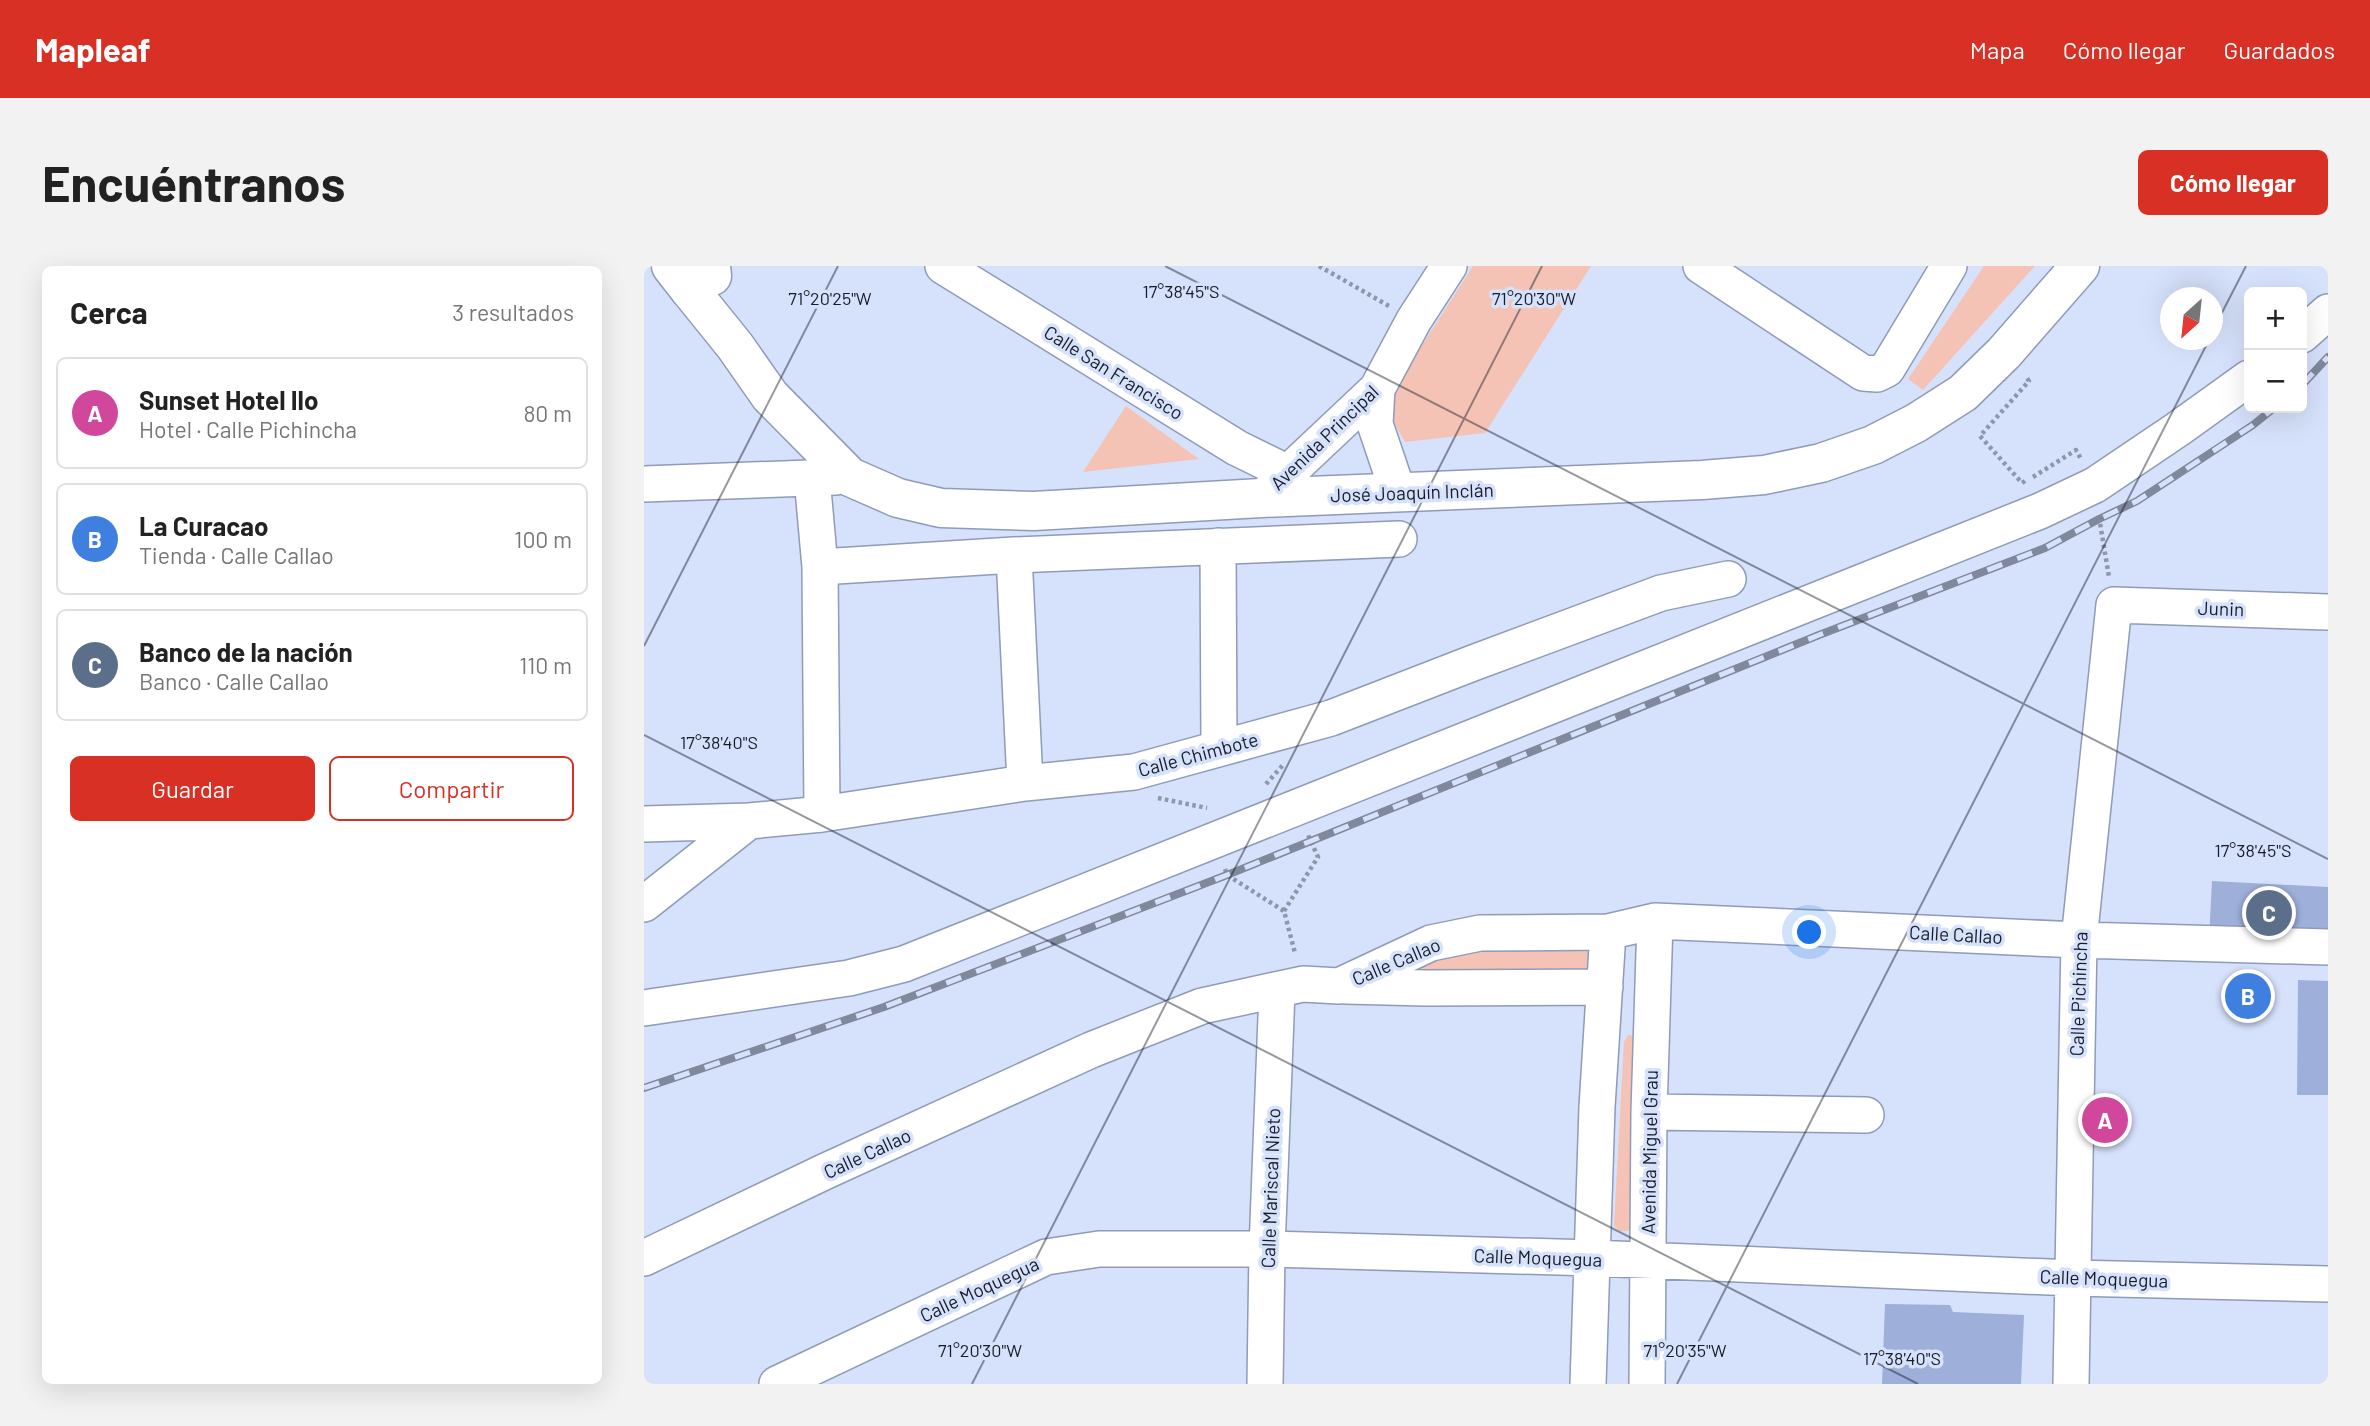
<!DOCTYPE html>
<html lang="es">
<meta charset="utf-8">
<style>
:root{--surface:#fff;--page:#f2f2f2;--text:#222;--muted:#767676;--line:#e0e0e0;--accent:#d93025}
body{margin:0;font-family:Barlow,sans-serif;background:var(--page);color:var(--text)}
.controls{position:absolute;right:21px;top:21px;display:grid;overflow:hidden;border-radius:10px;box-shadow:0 7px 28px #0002}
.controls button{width:63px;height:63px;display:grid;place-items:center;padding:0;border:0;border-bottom:2px solid var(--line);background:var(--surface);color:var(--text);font:35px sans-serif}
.compass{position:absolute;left:1516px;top:21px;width:63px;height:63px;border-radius:50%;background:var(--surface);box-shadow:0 7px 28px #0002;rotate:207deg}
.you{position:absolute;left:1166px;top:667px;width:24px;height:24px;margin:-18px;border:5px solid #fff;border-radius:50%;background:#1a73e8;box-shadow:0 0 0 10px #1a73e833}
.badge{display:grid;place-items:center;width:46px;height:46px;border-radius:50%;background:var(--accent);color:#fff;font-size:23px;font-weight:700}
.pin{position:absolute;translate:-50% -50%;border:4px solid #fff;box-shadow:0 2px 7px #0006}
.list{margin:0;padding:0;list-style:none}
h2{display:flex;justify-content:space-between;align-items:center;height:91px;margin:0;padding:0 28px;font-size:30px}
h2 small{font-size:23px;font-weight:400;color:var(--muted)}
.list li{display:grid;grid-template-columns:46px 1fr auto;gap:21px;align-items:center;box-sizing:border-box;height:112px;margin:0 14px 14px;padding:0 14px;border:2px solid var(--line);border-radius:10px}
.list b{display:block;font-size:26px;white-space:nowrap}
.list p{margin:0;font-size:23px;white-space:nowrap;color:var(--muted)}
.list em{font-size:23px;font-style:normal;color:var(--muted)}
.actions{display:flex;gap:14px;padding:21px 28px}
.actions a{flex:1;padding:16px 0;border:2px solid var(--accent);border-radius:10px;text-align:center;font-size:24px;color:var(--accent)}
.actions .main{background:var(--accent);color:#fff}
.map{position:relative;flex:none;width:1684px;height:1118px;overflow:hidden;border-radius:10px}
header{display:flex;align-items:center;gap:42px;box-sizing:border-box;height:98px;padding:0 35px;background:var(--accent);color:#fff}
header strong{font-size:33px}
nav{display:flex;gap:38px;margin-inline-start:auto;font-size:24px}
.intro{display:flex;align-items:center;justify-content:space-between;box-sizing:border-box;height:168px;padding:0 42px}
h1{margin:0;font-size:49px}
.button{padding:18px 32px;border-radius:10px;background:var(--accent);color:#fff;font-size:24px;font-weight:700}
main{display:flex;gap:42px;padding:0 42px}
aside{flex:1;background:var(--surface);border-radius:10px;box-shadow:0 7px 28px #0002}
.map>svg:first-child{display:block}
.green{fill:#f4c3b6}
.building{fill:#9eafd9}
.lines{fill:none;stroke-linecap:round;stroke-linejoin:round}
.minor-casing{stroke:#8e9bb9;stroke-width:38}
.major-casing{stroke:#8e9bb9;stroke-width:41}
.highway-casing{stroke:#8e9bb9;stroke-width:41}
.path{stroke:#8e96ab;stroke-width:4.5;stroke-dasharray:3.5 3.5;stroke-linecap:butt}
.minor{stroke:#fff;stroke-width:35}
.major{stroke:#fff;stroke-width:38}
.highway{stroke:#fff;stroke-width:38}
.rail-casing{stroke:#80889c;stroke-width:8}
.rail{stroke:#d6e1fb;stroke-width:5;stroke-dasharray:16;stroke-linecap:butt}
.ticks{fill:none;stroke:#171c28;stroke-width:2;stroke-opacity:0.45}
.labels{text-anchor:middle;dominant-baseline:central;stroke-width:7;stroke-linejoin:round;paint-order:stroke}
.street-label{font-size:19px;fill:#171c28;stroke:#d6e1fb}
.ticks-label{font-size:18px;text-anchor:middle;fill:#171c28;stroke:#d6e1fb;stroke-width:7;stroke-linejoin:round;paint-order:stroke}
</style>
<header>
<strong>Mapleaf</strong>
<nav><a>Mapa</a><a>Cómo llegar</a><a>Guardados</a></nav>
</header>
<div class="intro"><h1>Encuéntranos</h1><a class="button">Cómo llegar</a></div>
<main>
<aside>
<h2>Cerca<small>3 resultados</small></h2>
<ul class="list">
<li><span class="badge" style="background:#d1479c">A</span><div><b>Sunset Hotel Ilo</b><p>Hotel · Calle Pichincha</p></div><em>80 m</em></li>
<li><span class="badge" style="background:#3f7fe0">B</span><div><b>La Curacao</b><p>Tienda · Calle Callao</p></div><em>100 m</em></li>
<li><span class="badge" style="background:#5c6f8a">C</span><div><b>Banco de la nación</b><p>Banco · Calle Callao</p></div><em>110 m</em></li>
</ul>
<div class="actions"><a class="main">Guardar</a><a>Compartir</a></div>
</aside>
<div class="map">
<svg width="1684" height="1118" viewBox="0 0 1684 1118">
<rect width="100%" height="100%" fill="#d6e1fb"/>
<path class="green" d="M829,0H947L841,167L761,176L748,153V126Z
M1340,0H1391L1279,124L1264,113Z
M482,140L555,193L439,206Z
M946,679L949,710L764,705L790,692L848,681Z
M984,769L991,770L988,960L984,965H975L970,959L980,776Z"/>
<path class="building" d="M1568,615L1684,621V679L1565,673Z
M1654,714L1684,715V829H1653Z
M1241,1038L1306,1039L1309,1046L1380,1049L1377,1118H1238Z"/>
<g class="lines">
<g class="minor-casing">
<path id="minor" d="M299,0L593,182L644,207
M1057,0L1219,107L1233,108L1243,103L1305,0
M1658,69L1684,46
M733,123L731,158L754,226
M168,212L176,301L178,548
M0,218L192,211
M628,222L733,123L770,54L805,0
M574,280L575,481
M370,289L381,517
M176,301L370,289L755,273
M0,558L105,555L178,548L381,517L490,506L687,452L829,397L1017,327L1084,313
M0,638L105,555
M702,720L782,722L961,721
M0,742L205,712L260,698L1396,245L1451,219L1534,163L1605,112
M1005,846L1222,849
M0,992L182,905L447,784L558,740L659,718L695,720L787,677L836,667L964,666L1011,655L1435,674L1684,681
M133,1118L402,991L455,983H623L948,992L1428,1012L1684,1018
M621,1118L623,983L633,725
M944,1118L953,841L964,666
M1003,1118L1005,846L1011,655
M1427,1118L1435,674L1470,339L1684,346"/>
</g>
<g class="major-casing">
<path id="major" d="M41,0L45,23L91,80L126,130L206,211L254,232L297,242L390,245L617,232L1058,214L1120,209L1177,197L1229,179L1272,157L1319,127L1360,87L1436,0"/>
</g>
<g class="highway-casing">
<path id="highway" d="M27,0L45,23
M67,0L68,10"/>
</g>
<path class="path" d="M675,0L745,40
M1389,211L1432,184L1437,193
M1381,215L1378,217L1336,170L1385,115L1382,111
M1455,251L1465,311
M622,518L639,499
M514,532L563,542
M581,603L583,609L640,645L651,687
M640,645L674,591L664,569"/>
<use href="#minor" class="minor"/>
<use href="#major" class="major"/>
<use href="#highway" class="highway"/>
<g class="rail-casing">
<path id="rail" d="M1658,119L1684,91
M0,822L240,741L583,609L1175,369L1401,282L1455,253L1493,235L1609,159L1630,142"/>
</g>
<use href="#rail" class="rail"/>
</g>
<path class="ticks" d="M521,0L1684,593M1568,66L1602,0M0,380L194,0M0,469L1274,1118M328,1118L898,0M1033,1118L1565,74"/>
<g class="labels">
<g class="street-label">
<text transform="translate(470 106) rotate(32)">Calle San Francisco</text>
<text transform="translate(680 171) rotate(-44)">Avenida Principal</text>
<text transform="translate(768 226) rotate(-2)">José Joaquín Inclán</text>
<text transform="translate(1577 342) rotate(2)">Junin</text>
<text transform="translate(554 488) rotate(-15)">Calle Chimbote</text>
<text transform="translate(1312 668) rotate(3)">Calle Callao</text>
<text transform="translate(752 695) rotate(-23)">Calle Callao</text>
<text transform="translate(1434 728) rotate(-88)">Calle Pichincha</text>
<text transform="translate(1005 886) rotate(-89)">Avenida Miguel Grau</text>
<text transform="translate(223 887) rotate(-25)">Calle Callao</text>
<text transform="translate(626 922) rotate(-88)">Calle Mariscal Nieto</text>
<text transform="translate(894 991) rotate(2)">Calle Moquegua</text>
<text transform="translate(1460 1012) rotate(2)">Calle Moquegua</text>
<text transform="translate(335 1023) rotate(-25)">Calle Moquegua</text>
</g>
</g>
<g class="ticks-label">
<text x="537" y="32">17°38'45"S</text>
<text x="186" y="39">71°20'25"W</text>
<text x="890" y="39">71°20'30"W</text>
<text x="75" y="483">17°38'40"S</text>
<text x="1609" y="591">17°38'45"S</text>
<text x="336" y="1091">71°20'30"W</text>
<text x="1041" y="1091">71°20'35"W</text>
<text x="1258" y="1099">17°38'40"S</text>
</g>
</svg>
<div class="controls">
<button>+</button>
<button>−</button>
</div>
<svg class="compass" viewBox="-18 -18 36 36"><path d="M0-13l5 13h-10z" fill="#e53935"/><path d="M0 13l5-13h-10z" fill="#767676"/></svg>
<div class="you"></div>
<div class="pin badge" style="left:1461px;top:854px;background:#d1479c">A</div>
<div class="pin badge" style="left:1604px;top:730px;background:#3f7fe0">B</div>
<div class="pin badge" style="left:1625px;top:647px;background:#5c6f8a">C</div>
</div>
</main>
